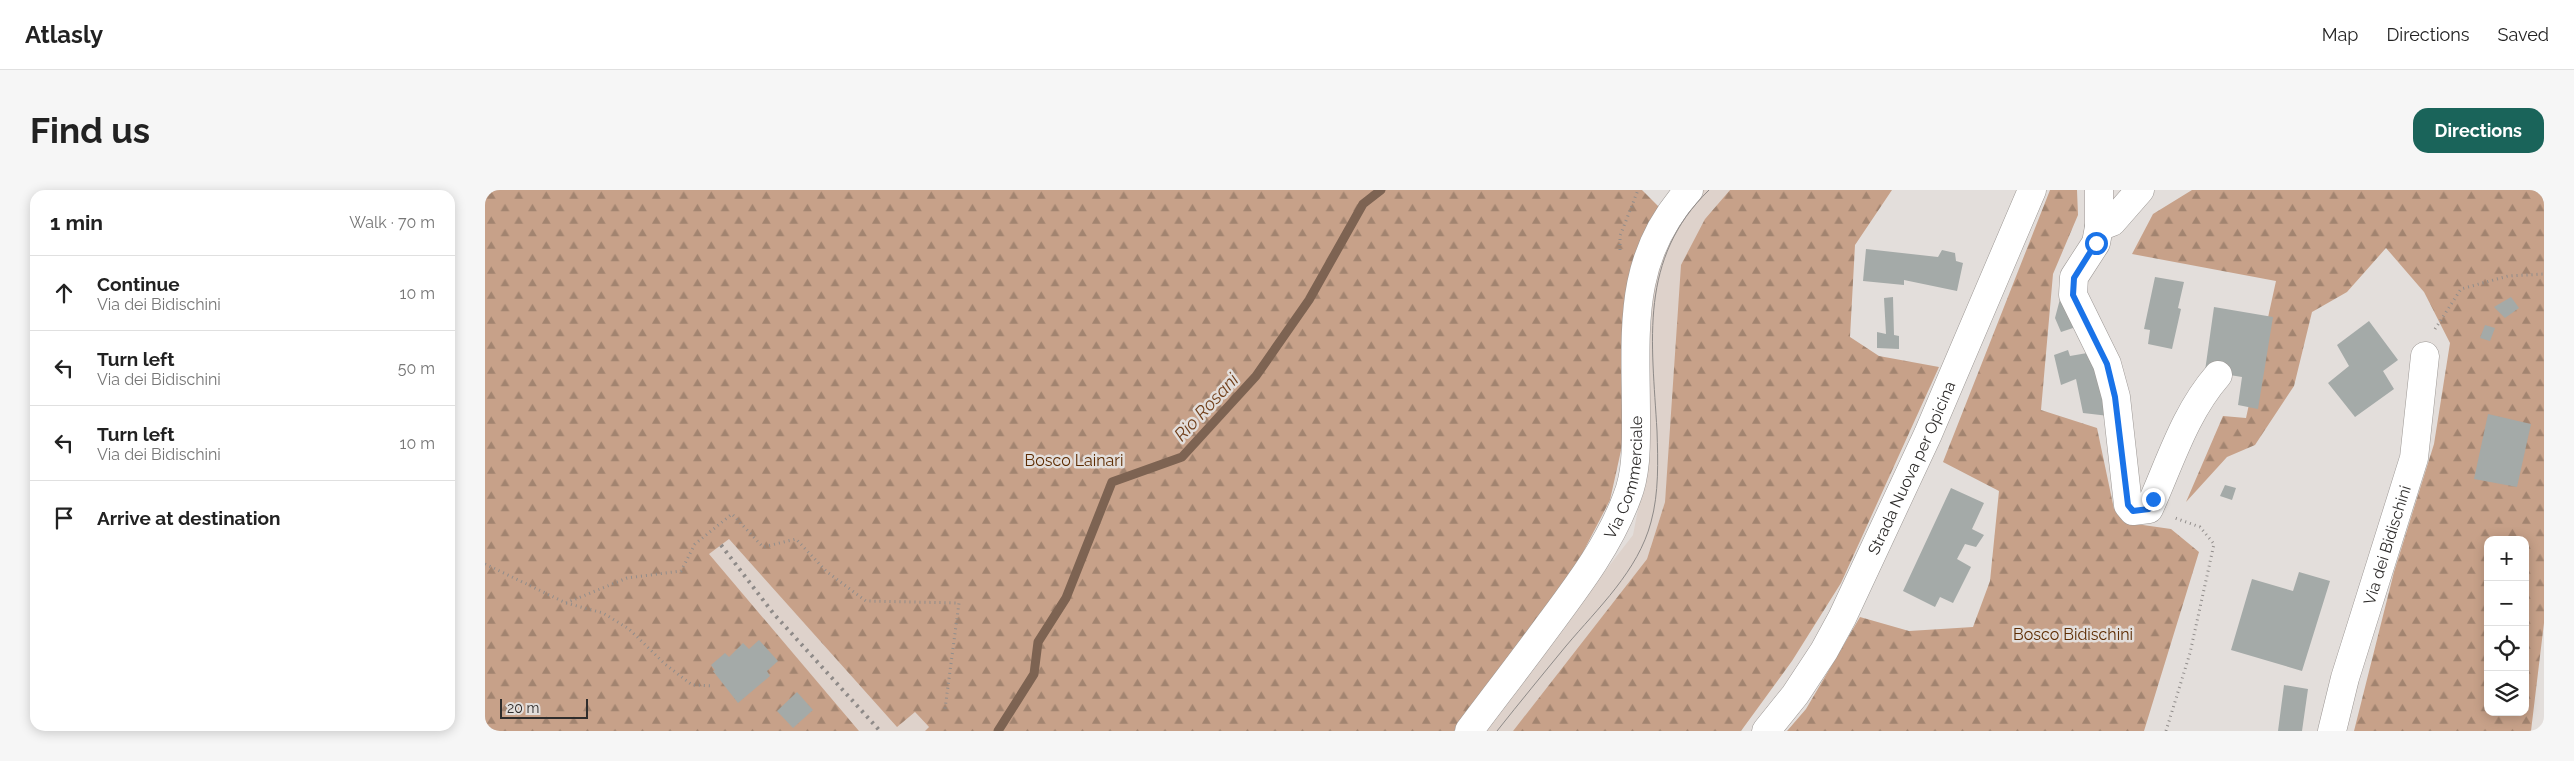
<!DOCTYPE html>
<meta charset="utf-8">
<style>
:root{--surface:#fff;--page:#f6f6f6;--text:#222;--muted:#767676;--line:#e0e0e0;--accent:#1a645a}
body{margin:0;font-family:Raleway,sans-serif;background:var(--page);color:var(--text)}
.controls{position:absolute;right:15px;bottom:15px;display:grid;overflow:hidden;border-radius:10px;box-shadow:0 2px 12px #0003}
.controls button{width:45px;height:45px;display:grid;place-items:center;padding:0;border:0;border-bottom:1px solid var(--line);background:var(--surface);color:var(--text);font:25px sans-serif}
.scale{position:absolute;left:15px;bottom:12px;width:88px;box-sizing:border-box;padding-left:5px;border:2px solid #2f2d2c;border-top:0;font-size:14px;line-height:18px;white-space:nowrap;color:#2f2d2c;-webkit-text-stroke:4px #e3dedb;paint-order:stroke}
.stop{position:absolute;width:15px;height:15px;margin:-11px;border:4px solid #1a73e8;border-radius:50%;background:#fff}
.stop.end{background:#1a73e8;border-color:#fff;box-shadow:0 1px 5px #0008}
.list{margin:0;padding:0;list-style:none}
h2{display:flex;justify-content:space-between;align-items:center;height:65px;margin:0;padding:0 20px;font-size:21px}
h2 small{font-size:16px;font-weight:400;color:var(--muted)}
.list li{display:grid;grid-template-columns:32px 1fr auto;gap:15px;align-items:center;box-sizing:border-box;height:75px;padding:0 20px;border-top:1px solid var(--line)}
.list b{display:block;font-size:19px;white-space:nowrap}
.list p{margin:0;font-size:16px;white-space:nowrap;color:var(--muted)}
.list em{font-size:16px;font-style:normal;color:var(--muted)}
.icon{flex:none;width:28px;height:28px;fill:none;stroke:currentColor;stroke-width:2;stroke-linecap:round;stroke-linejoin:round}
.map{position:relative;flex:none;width:2059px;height:541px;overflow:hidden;border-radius:15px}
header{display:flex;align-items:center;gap:30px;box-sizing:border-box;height:70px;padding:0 25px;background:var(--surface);border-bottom:1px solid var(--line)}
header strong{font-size:24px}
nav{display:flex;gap:28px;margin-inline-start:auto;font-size:18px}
.intro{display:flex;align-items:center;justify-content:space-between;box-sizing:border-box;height:120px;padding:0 30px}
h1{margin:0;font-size:35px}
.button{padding:12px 22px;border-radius:15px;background:var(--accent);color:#fff;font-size:18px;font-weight:700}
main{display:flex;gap:30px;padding:0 30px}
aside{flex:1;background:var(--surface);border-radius:15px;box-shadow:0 2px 12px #0003}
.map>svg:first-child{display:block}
.built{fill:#ded2cb}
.forest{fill:url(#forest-firs);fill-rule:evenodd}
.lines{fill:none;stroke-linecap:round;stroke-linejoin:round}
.stream{stroke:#7d6352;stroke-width:9}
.building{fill:#a4aaa8}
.street-casing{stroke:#9c9794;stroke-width:29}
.primary-casing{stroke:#9c9794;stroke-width:29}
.path{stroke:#918d8b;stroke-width:3;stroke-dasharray:1 4;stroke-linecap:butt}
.street{stroke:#fff;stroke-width:28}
.primary{stroke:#fff;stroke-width:28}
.tram{stroke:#8e8a88;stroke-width:1}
.rail{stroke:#8e8a88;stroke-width:4;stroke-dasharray:2.5 5;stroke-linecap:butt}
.route{stroke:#1a73e8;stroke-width:6}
.labels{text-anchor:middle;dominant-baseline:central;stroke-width:5;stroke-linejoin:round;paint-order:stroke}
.park-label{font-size:16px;fill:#5d2c02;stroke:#e3dedb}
.street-label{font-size:16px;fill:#2f2d2c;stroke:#e3dedb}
.water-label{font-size:18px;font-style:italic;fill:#713f1a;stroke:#e3dedb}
</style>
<header>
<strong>Atlasly</strong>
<nav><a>Map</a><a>Directions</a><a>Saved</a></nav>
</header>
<div class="intro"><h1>Find us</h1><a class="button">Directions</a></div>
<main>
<aside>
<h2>1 min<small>Walk · 70 m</small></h2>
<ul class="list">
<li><svg class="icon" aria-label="ahead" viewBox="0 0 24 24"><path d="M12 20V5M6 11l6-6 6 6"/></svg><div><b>Continue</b><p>Via dei Bidischini</p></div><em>10 m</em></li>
<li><svg class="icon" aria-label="left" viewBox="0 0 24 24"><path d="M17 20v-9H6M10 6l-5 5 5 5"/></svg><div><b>Turn left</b><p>Via dei Bidischini</p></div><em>50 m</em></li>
<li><svg class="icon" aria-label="left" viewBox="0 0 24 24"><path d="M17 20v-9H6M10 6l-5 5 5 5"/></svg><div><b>Turn left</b><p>Via dei Bidischini</p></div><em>10 m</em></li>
<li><svg class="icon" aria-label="arrive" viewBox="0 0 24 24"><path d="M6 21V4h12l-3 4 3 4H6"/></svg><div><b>Arrive at destination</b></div></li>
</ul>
</aside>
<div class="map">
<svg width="2059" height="541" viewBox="0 0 2059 541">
<defs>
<pattern id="forest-firs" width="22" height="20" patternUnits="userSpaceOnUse" patternTransform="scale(1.25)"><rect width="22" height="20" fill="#c7a189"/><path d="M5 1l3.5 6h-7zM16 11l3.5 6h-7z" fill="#a28470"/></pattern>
</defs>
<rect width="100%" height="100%" fill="#e3dedb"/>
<path class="built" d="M1215,0H1245L1220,29L1185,251L1180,312L1162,369L1028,541H996L1148,345L1159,289L1160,124L1180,45Z
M244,349L412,536L430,522L444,537L440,541H374L223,364Z"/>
<path class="forest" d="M0,0H1157L1178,21L1137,256L1125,310L1093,372L969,541H440L444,537L430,522L412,537L244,349L224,364L374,541H0Z
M1245,0H1407L1370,55L1365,147L1394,166L1454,177L1356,393L1307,471L1256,541H1028L1162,369L1180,312L1196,75L1220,29Z
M1565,0H1592L1593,25L1568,84L1556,220L1612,238L1629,319L1651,334L1686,339L1714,362L1659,541H1302L1321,519L1375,427L1424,441L1488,437L1505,391L1514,301L1458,272Z
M1707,0H2059V433L2046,541H1869L1909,382L1949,254L1965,153L1939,102L1901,58L1862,102L1827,122L1809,196L1770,255L1742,267L1701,312L1738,226L1761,228L1791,91L1647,64L1668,24ZM2003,350H2040V522H2003Z"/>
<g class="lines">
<path class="stream" d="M513,541L549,484L553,452L581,408L627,292L697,267L771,186L824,110L878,14L896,0"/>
</g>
<path class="building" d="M1381,59L1453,67L1457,60L1470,63L1471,71L1478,73L1472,101L1419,90V95L1378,91Z
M1670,87L1699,92L1693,118L1696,119L1687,159L1663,154L1665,140L1659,139Z
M1408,107L1409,145L1414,146V159L1392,158V142L1401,144L1399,108Z
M2026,107L2034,118L2020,128L2009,117Z
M1575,109L1597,135L1576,142L1570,128Z
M1729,117L1788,127L1773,219L1753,215L1757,187L1720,181Z
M1884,131L1913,170L1898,181L1909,199L1870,227L1843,193L1864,176L1852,155Z
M2000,135L2010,138L2005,151L1995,148Z
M1583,160L1585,166L1608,162L1624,226L1598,223L1591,189L1576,195L1569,165Z
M2003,224L2046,234L2032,297L1989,289Z
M1740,295L1751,298L1747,310L1735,306Z
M1466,298L1499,313L1487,339L1499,345L1491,357L1480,354L1472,369L1486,377L1468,413L1455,407L1450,417L1418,401Z
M1814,382L1845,391L1817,481L1746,460L1767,389L1808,401Z
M274,450L293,471L282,481L285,486L253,513L228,481L230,480L226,475L240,463L244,467L258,453L264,459Z
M1799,495L1823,499L1817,541H1793Z
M312,502L328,520L308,538L292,521Z"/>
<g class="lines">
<g class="street-casing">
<g id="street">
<path d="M1614,0V37L1611,53L1589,87L1588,105L1622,174L1631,207L1643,315L1648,321L1664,319C1685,273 1699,224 1733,185"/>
<path d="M1614,37L1627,32L1655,0"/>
<path id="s1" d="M984,541C1011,505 1039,469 1066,432C1095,393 1125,353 1142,307C1152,282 1151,254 1151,228C1151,141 1141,69 1204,0"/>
<path id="s2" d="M1847,541L1860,488L1929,268L1940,166"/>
</g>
</g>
<g class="primary-casing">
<g id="primary">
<path id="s3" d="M1281,541L1310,505L1339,461L1357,428L1443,244L1547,0"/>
</g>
</g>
<path class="path" d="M1135,60V46L1153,0
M1950,139L1976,99L2023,86L2059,84
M0,374L81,413L118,423L144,439L180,474L207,495L228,496
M81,413L142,388L196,381L210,354L247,324L278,357L311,349L341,381L381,411L474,413L460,519
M1681,541L1705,463L1729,354L1715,337L1690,328"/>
<use href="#street" class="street"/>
<use href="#primary" class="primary"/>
<path class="tram" d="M1012,541C1035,512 1058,484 1081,456C1113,418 1153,381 1166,332C1174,303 1173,271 1172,241C1167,151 1153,69 1224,0"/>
<path class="rail" d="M236,355L288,423L395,541"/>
</g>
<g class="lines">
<path class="route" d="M1611,53L1589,88L1588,105L1622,174L1630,207L1643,315L1648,321L1664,319L1668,309"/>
</g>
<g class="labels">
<g class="park-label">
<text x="589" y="270">Bosco Lainari</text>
<text x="1588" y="444">Bosco Bidischini</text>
</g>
<g class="street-label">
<text stroke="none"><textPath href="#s3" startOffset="302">Strada Nuova per Opicina</textPath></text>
<text stroke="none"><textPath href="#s1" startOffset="302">Via Commerciale</textPath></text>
<text stroke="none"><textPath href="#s2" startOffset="194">Via dei Bidischini</textPath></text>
</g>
<g class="water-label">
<text transform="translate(721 217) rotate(-47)">Rio Rosani</text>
</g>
</g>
</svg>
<div class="controls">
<button>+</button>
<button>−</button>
<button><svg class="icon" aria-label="locate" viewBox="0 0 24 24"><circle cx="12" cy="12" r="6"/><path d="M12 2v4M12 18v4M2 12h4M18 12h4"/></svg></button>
<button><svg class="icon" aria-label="layers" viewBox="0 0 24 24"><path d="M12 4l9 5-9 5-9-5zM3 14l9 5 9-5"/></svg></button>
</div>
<div class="scale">20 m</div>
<div class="stop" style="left:1611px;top:53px"></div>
<div class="stop end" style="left:1668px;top:309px"></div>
</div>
</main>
